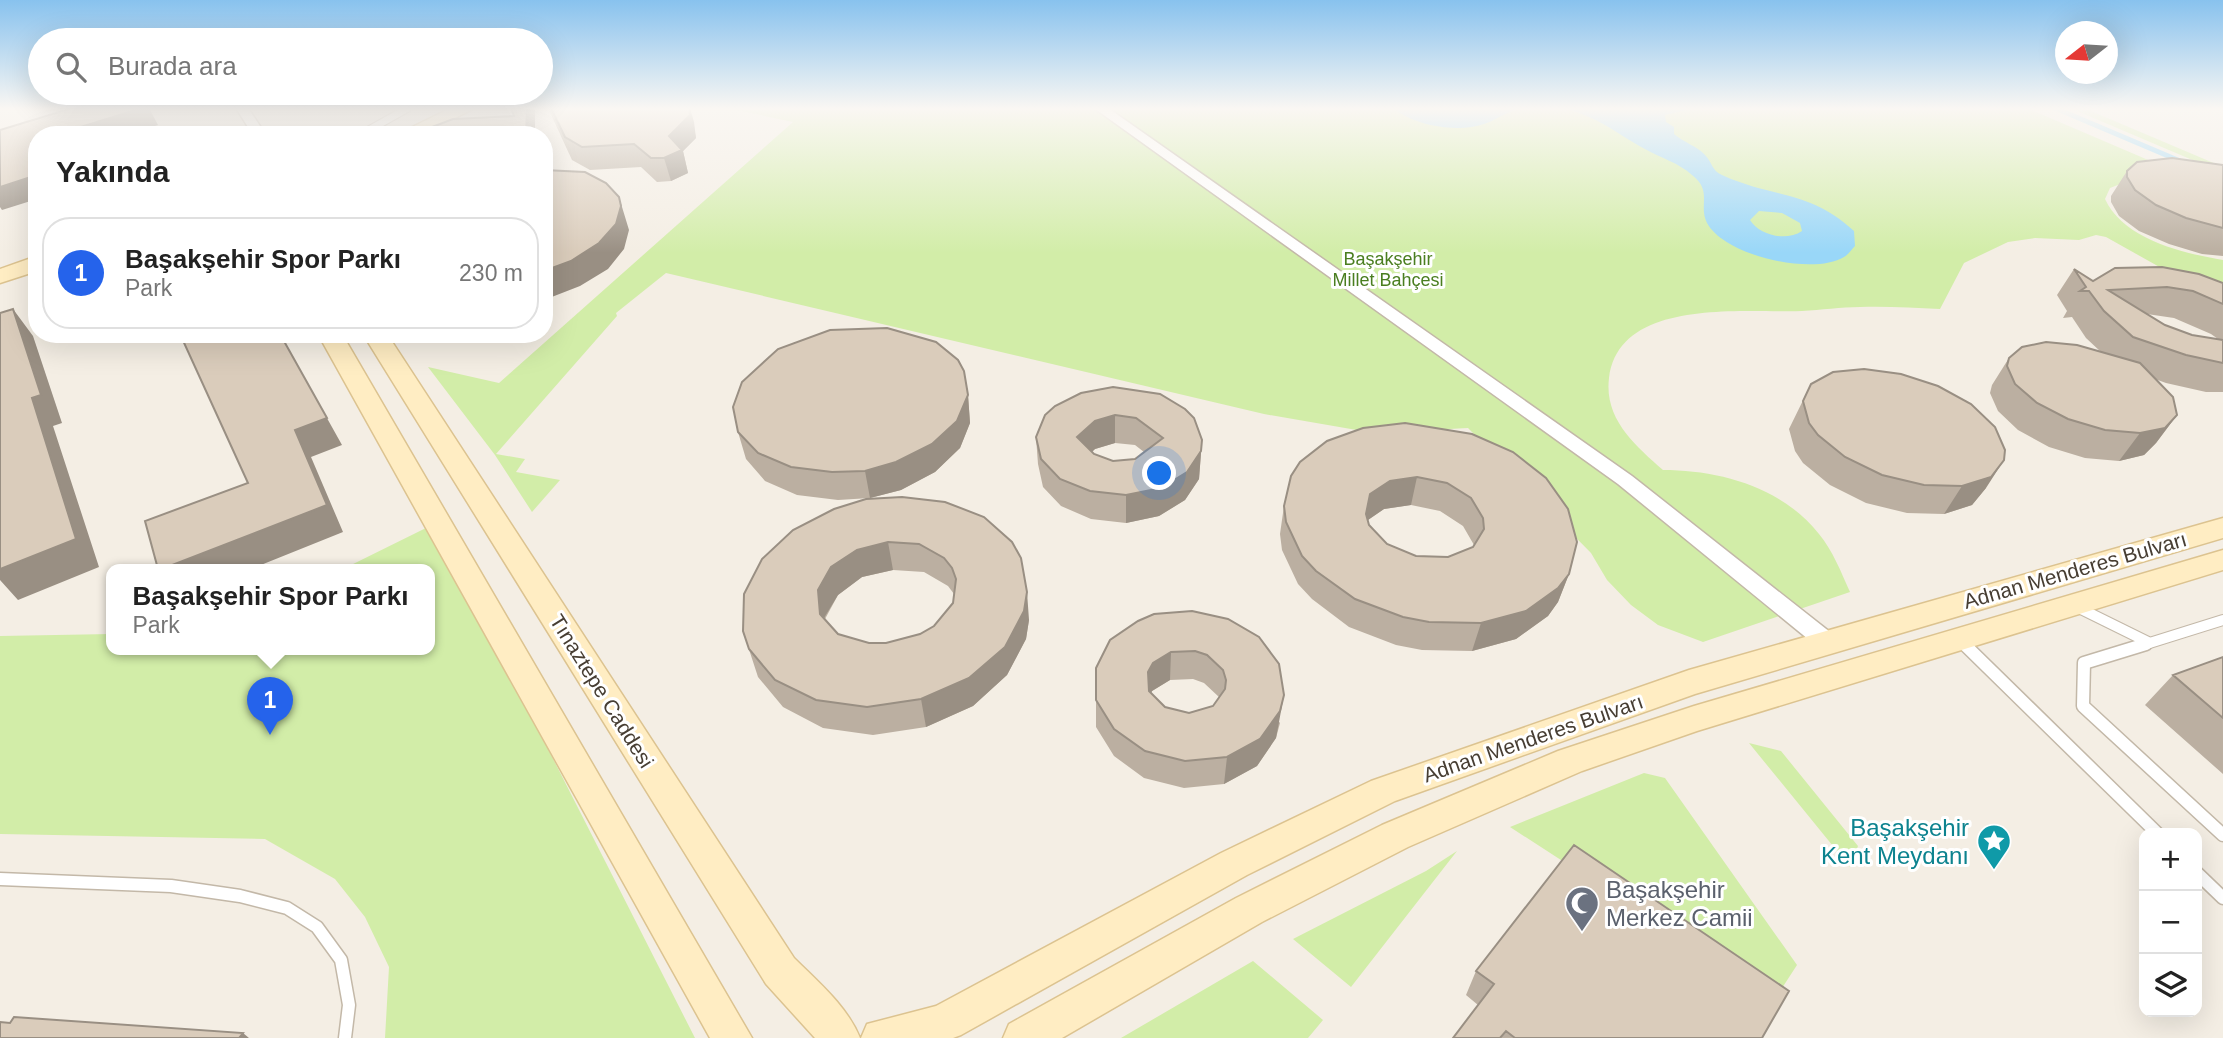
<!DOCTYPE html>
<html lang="tr">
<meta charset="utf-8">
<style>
:root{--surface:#fff;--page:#f2f2f2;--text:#222;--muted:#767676;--line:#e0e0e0;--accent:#2563eb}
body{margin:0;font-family:Helvetica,sans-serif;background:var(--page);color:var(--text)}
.controls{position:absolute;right:21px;bottom:21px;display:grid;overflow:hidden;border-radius:14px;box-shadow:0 7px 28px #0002}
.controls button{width:63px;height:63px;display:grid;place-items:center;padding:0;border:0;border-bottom:2px solid var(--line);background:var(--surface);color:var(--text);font:35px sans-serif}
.compass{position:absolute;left:2055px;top:21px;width:63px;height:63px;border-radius:50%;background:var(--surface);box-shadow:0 7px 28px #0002;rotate:253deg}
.you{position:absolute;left:1160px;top:474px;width:24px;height:24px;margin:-18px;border:5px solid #fff;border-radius:50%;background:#1a73e8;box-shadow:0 0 0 10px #1a73e833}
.badge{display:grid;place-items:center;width:46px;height:46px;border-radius:50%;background:var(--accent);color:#fff;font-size:23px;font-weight:700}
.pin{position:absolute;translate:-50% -58px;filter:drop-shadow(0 2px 4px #0008)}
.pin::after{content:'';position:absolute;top:37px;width:24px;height:21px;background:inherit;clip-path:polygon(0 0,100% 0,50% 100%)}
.popup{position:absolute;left:106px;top:564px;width:329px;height:91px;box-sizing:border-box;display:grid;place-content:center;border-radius:14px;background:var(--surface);filter:drop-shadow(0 2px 5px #0005);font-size:23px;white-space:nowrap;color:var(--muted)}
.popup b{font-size:26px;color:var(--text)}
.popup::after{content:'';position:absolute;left:50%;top:100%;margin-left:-14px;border:14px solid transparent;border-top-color:var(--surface)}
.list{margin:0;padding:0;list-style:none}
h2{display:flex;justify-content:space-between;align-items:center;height:91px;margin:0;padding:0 28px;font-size:30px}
h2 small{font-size:23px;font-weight:400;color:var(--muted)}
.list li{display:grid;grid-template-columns:46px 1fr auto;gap:21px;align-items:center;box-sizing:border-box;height:112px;margin:0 14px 14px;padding:0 14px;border:2px solid var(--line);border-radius:28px}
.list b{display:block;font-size:26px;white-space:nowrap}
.list p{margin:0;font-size:23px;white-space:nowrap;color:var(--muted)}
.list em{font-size:23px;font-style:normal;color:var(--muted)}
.icon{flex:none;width:38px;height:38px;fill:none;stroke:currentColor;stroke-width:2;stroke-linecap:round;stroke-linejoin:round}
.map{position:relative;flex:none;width:2223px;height:1038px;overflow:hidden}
.search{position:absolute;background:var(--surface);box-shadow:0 7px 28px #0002;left:28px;top:28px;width:525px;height:77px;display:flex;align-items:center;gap:18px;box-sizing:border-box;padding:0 24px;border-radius:38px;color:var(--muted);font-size:26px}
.panel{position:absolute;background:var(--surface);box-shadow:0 7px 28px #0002;left:28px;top:126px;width:525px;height:217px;border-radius:28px}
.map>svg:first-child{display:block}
.green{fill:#d2eda8}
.water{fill:#99d7f8;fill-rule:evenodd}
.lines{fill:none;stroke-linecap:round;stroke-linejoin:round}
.stream{stroke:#99d7f8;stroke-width:5}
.lane-far2-casing{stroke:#c3b8a8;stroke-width:9}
.lane-far1-casing{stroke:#c3b8a8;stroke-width:12}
.lane-casing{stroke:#c3b8a8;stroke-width:15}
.street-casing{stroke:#c3b8a8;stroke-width:3}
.secondary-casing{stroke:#dcc390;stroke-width:3}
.lane-far2{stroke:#fff;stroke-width:7}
.lane-far1{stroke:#fff;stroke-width:10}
.lane{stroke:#fff;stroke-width:12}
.street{fill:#fff;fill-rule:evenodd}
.secondary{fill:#ffedc3;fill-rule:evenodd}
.wall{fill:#bbafa1;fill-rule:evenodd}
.shaded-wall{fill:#998f83}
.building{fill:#daccbb;stroke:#998f83;stroke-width:2;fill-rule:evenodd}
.labels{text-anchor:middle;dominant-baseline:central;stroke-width:6;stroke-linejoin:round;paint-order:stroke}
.far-park-label{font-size:18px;fill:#4a7e20;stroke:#fff}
.street-label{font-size:21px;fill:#473e33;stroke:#fff}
.near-culture-label{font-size:24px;fill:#0d838f;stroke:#fff;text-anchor:end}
.near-worship-label{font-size:24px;fill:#5b616d;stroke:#fff;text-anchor:start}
</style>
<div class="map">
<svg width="2223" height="1038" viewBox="0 0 2223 1038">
<rect width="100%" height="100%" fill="#f4eee4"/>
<path class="green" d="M727,108H2027L2223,192L2128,181L2110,188L2105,199C2124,240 2183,253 2223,260V294L2213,297L2106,237L2096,235L2079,240L2035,238L2008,242L1964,263L1940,309C1914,308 1887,306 1860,307C1841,307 1821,310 1802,311C1744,313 1619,297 1609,378C1604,419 1635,445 1663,470C1719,470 1782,487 1819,534C1833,551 1841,572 1850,592L1703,642L1658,625L1631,605L1607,580L1591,553L1468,428L1374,433L1264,414L666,273L616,313L617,316L496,454L525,459L516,472L560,480L532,512L495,455L428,367L499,383L793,122Z
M2070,108H2084L2223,167V173Z
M430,526L453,562L695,1038H385L389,967L365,917L335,879L265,839L0,834V636L111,634V649H429V569H343Z
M1749,743L1781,751L1858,846L1850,867Z
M1644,773L1665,778L1797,965L1775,999L1510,827Z
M1457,851L1351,987L1293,939L1426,871Z
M1253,961L1323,1020L1308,1038H1121Z"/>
<path class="water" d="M1393,108H1525C1509,109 1499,119 1484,124C1457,133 1415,126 1393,108Z
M1554,108H1695L1665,115L1666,122L1674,127V134C1683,142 1697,146 1705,155C1712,162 1712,171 1722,175C1772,198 1810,190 1854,231L1855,246C1852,249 1848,255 1844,257C1813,276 1725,256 1707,223C1698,205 1713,191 1692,175C1679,163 1661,158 1645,149C1615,133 1590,110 1554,108ZM1759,211L1782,213L1800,223L1802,231C1786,242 1759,235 1750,220Z"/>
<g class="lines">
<path class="stream" d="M2055,108L2180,161"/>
<g class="lane-far2-casing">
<path id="lane-far2" d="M360,135L408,108"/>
</g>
<g class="lane-far1-casing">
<path id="lane-far1" d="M2075,606L2150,643
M1960,640L1966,646
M2140,646L2223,620"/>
</g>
<g class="lane-casing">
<path id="lane" d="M1964,644L2157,833
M2146,644L2084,663L2083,706L2223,835
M2197,873L2223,898
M0,879L171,886L240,896L287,908L317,927L341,960L349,1005L345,1038"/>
</g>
<g class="street-casing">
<path id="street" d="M236,108H248L266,135H253Z
M1094,108H1108L1632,476L1835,636L1838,642L1835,648H1819L1618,484Z"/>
</g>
<g class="secondary-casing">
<path id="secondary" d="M451,108H475L421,135H396Z
M37,256V271L0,283V269Z
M318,334H342L752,1038H710Z
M363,334H387L794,958C818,982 847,1006 860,1038H815L766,984Z
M2223,518V538L1695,694L1395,801L1247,875L961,1035L953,1038H861L867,1024L936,1006L1221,853L1371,781L1689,670Z
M2223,550V570L1697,731L1582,771L1408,847L1262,922L1062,1038H1003L1009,1024L1236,898L1382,825L1558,751L1694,706Z"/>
</g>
<use href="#lane-far2" class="lane-far2"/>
<use href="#lane-far1" class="lane-far1"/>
<use href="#lane" class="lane"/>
<use href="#street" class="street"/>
<use href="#secondary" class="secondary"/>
</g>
<path class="wall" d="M327,108H357L336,110Z
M548,108H690L696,138L683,151L688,173L671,181L657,182L641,167L590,170L572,160Z
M2223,165V256L2202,254L2169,244L2139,231L2119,216L2111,202V196L2127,171Z
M2074,269L2093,281L2223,283V392H2206L2166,383L2155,379L2177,415L2156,443L2144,455L2119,461L2085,458L2049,447L2018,430L1998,411L1990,393L1992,385L2009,358L2101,352L2086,338L2072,317L2063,318L2067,311L2057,295ZM2147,314L2174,318L2211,334L2218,339L2192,335L2165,325Z
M1811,384L1986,488L1972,505L1944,514L1907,513L1866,503L1830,485L1803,463L1795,451L1789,429Z
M968,395L970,423L960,448L935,472L901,490L870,498L838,500L797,495L765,481L746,459L738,432Z
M1185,409L1202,440L1199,479L1185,500L1159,516L1126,523L1091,519L1061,506L1043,487L1038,464L1036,437L1045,415ZM1115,443L1135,445L1144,452L1135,459L1113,461L1094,454L1092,452L1095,449Z
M1405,423L1569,574L1558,602L1548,616L1516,639L1472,651L1422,650L1396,645L1349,627L1312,599L1298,584L1282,550L1280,534L1284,506ZM1411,505L1440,511L1463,526L1474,545L1473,547L1448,557L1416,556L1387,544L1369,525L1368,520L1384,509Z
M866,499L1029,620L1026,639L1007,675L973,706L926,727L873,735L823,728L783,707L758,677L743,631ZM893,570L924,572L948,586L954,594L953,603L934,626L920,634L886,643H869L838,634L825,619L838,595L862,577Z
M1192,611L1280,723L1276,738L1257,766L1224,784L1184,788L1144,778L1114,756L1096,727V668ZM1193,679L1204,683L1219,697L1213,706L1189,713L1165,707L1151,693L1152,691L1170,680Z
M2223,657V774L2145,705L2173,675Z
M1476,971L1762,1038H1453L1478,1005L1466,995Z"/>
<path class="shaded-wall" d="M142,108H149L158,125L127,135H55Z
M527,108H535V135H526Z
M689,108H690L694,122L696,138L683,151L688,173L671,181L664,158L669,136Z
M37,175V199L2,210L0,207V187Z
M619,197L629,230L624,249L608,269L580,286L544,300V271Z
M13,309L33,336L62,423L53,426L99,567L18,600L0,580V569L32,398Z
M280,334L342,445L311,457L343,532L251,569H162L327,505L295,430Z
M968,395L970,423L960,448L935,472L901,490L870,498L865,471Z
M1115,415V443L1095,449L1077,465V437L1095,421Z
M2177,415L2156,443L2144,455L2119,461L2140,433Z
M1202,440L1199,479L1185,500L1159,516L1126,523V495Z
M2004,460L1986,488L1972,505L1944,514L1962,486Z
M1417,477L1411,505L1384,509L1365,522L1366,514L1370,494L1390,481Z
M888,542L893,570L862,577L838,595L824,618L827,642L820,614L818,590L831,567L857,550Z
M1569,574L1558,602L1548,616L1516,639L1472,651L1481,623Z
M1027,592L1029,620L1026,639L1007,675L973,706L926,727L921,699Z
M1171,652L1170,680L1152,691L1147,700L1148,672L1153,663Z
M1284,695L1276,738L1257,766L1224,784L1227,757Z
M243,1033L249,1038H239Z"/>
<path class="building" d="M72,108H142L55,135H37V140L32,142L37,147V175L0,187V130Z
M511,108H527L526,135H415L419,132L453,119L514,116Z
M551,108H689L690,115L669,136L682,150L664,158H651L634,144L582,147L565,137Z
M2172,158L2223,165V228L2186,218L2156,205L2135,190L2127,177V171L2137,162Z
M544,170L585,172L606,183L619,197L621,206L616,224L599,243L571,261L544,271Z
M2162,267L2199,274L2223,283V304L2193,291L2167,287L2108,290L2165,325L2192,335L2223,340V363L2186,355L2133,337L2104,311L2089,291H2080L2086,287L2074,269L2093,281L2115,268Z
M13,309L41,395L32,398L76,539L0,569V313Z
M887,328L936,342L958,360L964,371L968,395L957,421L932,444L896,462L865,471L832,472L791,467L758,453L738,432L733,407L742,382L778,349L830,330Z
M180,334H280L327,418L295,430L327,505L162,569H158L145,521L248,483Z
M2046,342L2077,345L2140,363L2173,397L2177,415L2165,428L2140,433L2105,430L2068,419L2037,403L2015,384L2007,366L2009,358L2022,347Z
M1864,369L1901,374L1938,386L1971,404L1995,427L2005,450L2004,460L1991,477L1962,486L1924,485L1882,475L1845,457L1818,435L1809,423L1803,401L1811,384L1833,372Z
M1113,387L1160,394L1185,409L1194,418L1202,440L1201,451L1187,472L1161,488L1126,495L1090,491L1060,479L1041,459L1036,437L1045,415L1055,406L1081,393ZM1115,415L1136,418L1163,438L1135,459L1113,461L1094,454L1077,437L1095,421Z
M1405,423L1472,434L1513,452L1546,478L1568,509L1577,542L1569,574L1558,588L1526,611L1481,623L1429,622L1403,617L1355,599L1316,571L1302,556L1286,522L1284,506L1291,476L1300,462L1327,441L1363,428ZM1417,477L1447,483L1471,498L1483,518L1484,529L1473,547L1448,557L1416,556L1387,544L1369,525L1366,514L1370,494L1390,481Z
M902,497L945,502L984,517L1012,542L1021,558L1027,592L1024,611L1005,647L969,678L921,699L867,707L816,700L775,680L749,649L743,631L744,594L762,559L793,530L834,509L866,499ZM888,542L919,544L944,558L952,568L956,579L953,603L934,626L920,634L886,643H869L838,634L820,614L818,590L831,567L857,550Z
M1192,611L1228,619L1259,637L1279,664L1284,695L1280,711L1260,739L1227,757L1185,761L1145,751L1114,729L1096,700V668L1110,640L1138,621L1154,614ZM1195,651L1207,655L1223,670L1226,680L1225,689L1213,706L1189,713L1165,707L1149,691L1148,672L1153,663L1171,652Z
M2223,657V718L2173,675Z
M1574,845L1789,991L1762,1038H1515L1506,1031L1500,1038H1453L1494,984L1476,971Z
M14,1017L243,1033L239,1038H0V1022L10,1023Z"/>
<linearGradient id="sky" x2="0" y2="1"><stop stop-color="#88c2ee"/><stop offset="0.43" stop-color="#faf7f3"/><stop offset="1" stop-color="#faf7f3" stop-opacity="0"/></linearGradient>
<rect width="2223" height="253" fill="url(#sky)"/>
<defs>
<g id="sight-pin" transform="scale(1.75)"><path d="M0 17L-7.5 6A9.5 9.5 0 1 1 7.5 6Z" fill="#0f9aa8" stroke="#fff"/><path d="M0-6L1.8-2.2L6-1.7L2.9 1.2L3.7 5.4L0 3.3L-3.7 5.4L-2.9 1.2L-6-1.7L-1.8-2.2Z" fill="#fff"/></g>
<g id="mosque-pin" transform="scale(1.75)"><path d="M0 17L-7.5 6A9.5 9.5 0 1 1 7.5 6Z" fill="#6b7280" stroke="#fff"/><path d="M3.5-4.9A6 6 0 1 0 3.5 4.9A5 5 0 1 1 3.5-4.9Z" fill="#fff"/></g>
</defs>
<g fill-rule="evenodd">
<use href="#sight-pin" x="1994" y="841"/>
<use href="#mosque-pin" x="1582" y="903"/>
</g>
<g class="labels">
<g class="far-park-label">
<text x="1388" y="259">Başakşehir<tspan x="1388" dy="21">Millet Bahçesi</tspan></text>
</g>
<g class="street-label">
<text transform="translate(2075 570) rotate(-16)">Adnan Menderes Bulvarı</text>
<text transform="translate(602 691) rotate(58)">Tınaztepe Caddesi</text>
<text transform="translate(1533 738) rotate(-19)">Adnan Menderes Bulvarı</text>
</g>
<g class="near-culture-label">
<text x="1969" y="827">Başakşehir<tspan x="1969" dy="28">Kent Meydanı</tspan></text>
</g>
<g class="near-worship-label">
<text x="1606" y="889">Başakşehir<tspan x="1606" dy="28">Merkez Camii</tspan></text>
</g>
</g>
</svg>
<div class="controls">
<button>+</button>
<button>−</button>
<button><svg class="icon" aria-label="layers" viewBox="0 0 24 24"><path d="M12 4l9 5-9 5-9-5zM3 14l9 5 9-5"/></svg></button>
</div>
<svg class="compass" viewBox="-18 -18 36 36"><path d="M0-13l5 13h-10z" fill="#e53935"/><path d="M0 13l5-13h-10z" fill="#767676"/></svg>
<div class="you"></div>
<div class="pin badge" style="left:270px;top:735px">1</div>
<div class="popup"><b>Başakşehir Spor Parkı</b>Park</div>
<div class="search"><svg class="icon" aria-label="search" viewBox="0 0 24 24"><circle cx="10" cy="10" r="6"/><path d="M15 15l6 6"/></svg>Burada ara</div>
<section class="panel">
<h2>Yakında<small></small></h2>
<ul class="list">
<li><span class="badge">1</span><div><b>Başakşehir Spor Parkı</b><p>Park</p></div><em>230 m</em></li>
</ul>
</section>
</div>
